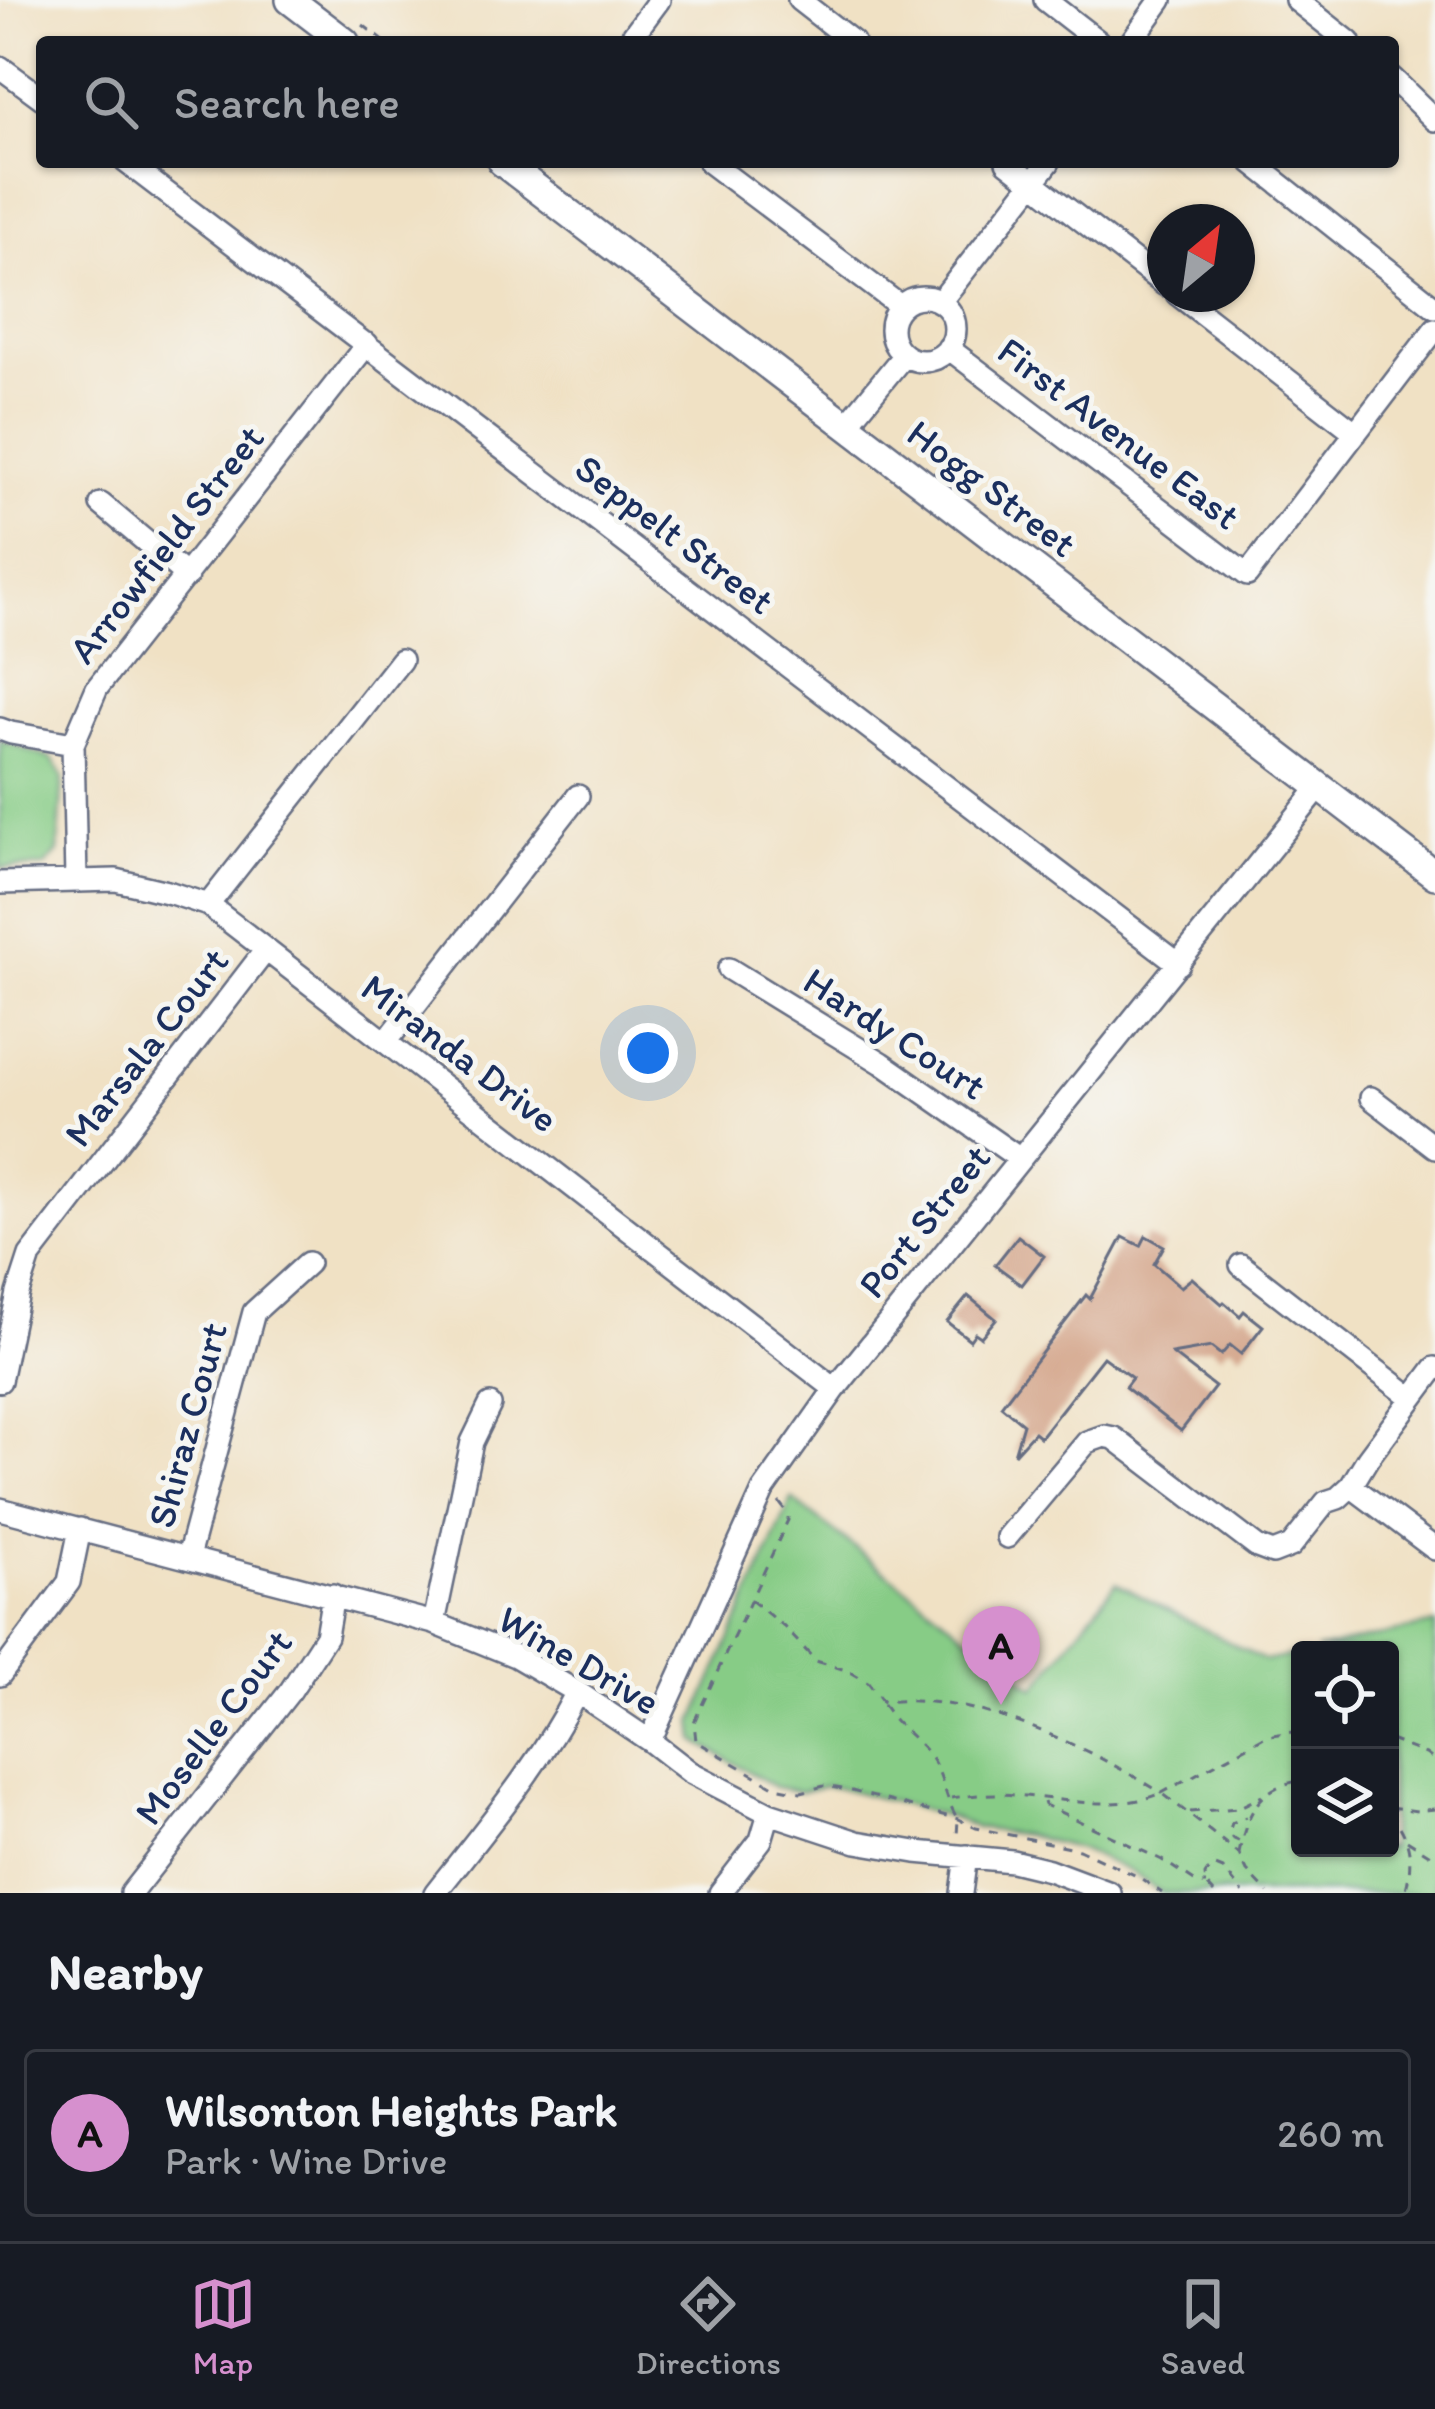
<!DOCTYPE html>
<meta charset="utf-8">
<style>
:root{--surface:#171b24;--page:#242831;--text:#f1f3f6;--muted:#9ea1a6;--line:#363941;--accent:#d690ce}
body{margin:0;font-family:Itim,sans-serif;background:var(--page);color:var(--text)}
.controls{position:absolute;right:36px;bottom:36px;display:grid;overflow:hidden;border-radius:12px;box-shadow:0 3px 9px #0004}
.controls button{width:108px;height:108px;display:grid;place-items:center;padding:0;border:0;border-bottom:3px solid var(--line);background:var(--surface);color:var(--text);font:60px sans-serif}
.compass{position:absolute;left:1147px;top:204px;width:108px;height:108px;border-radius:50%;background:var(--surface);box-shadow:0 3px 9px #0004;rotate:29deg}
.you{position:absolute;left:648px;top:1053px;width:42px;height:42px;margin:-30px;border:9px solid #fff;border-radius:50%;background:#1a73e8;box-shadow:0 0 0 18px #1a73e833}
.badge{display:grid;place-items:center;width:78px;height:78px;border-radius:50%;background:var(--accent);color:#111;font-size:39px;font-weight:700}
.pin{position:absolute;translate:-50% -99px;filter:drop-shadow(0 3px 6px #0008)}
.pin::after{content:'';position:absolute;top:63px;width:42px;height:36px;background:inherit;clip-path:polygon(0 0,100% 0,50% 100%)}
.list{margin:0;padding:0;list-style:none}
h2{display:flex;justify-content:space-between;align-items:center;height:156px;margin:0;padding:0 48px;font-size:51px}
h2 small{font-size:39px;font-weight:400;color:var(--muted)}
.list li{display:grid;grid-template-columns:78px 1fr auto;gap:36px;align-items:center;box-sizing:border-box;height:168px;margin:0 24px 24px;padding:0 24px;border:3px solid var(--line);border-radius:12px}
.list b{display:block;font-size:45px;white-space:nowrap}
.list p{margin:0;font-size:39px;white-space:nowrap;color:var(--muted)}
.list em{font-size:39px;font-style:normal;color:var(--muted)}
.icon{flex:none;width:66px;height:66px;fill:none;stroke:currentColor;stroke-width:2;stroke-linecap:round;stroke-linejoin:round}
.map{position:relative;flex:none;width:1435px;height:1893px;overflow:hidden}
.search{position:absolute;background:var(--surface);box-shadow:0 3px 9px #0004;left:36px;right:36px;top:36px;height:132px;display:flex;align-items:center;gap:30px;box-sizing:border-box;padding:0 42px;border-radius:12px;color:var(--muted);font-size:45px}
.sheet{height:348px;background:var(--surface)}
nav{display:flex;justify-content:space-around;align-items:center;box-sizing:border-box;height:168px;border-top:3px solid var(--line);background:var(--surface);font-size:33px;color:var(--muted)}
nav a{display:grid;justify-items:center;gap:6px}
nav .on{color:var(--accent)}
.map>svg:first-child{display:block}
.green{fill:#87cc86;stroke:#517e72;stroke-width:3}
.building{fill:#d19f82}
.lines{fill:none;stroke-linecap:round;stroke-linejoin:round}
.street-casing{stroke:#666d82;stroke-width:26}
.secondary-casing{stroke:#666d82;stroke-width:32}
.path{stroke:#666d82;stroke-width:3;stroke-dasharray:9 9;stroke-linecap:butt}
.street{stroke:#fff;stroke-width:21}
.secondary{stroke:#fff;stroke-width:27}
.labels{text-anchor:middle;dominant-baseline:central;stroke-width:10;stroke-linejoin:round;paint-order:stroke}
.street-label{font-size:39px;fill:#1b2f5e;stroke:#f6f6f2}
</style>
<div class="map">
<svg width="1435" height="1893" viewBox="0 0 1435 1893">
<rect width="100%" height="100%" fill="#f6f6f2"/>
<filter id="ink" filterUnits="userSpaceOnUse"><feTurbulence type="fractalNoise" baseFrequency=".00833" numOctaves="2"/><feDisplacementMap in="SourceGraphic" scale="24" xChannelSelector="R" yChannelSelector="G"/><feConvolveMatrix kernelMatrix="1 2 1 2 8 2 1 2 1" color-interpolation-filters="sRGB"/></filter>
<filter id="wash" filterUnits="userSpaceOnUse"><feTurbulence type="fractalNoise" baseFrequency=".004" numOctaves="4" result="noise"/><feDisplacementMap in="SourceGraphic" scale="48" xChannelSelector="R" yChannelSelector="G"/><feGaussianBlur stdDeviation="2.7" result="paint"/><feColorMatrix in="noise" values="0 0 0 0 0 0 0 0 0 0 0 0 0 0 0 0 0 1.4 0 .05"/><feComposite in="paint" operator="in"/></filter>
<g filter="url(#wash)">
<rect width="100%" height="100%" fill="#f0e1c4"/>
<path class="green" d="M0,740L52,759L63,777L58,852L44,867L0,868Z
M792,1499L1035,1688L1116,1583L1265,1661L1300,1654V1848H1390V1650H1316L1435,1624V1893H1162L1131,1872L1079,1849L1026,1835L976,1828L958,1819L848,1790L824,1786L801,1792L775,1787L696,1741L694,1722Z"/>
<g id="blocks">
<path class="building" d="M1018,1236L1044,1256L1022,1285L995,1265Z
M1146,1236L1164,1246L1154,1264L1181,1287L1192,1278L1222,1304L1224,1302L1240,1316L1244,1311L1263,1326L1241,1354L1230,1345L1221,1355L1211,1347L1172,1354L1215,1387L1181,1431L1125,1387L1132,1378L1103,1357L1040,1437L1034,1432L1014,1454L1023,1424L1001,1406L1086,1295L1090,1299L1123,1237L1141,1246Z
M968,1296L996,1319L981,1337L975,1333L970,1340L947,1322Z"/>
</g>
</g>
<g filter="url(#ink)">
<use href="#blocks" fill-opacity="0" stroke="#666d82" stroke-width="3"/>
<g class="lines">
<g class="street-casing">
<path id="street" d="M799,0L853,42
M1045,0L1099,42
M1296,0L1349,42
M628,42L659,0
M1131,42L1161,0
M0,67L42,98
M1393,79L1435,120
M126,162L1179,964
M709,162L900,306
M1007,162L1165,285
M1252,162L1435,307
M1177,294L1356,433
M891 329a32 32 0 1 1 64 0a32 32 0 1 1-64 0Z
M940,302L1049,162
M948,348L1247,575L1435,329
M846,426L904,355
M101,504L187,576
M0,729L11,733L73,744
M76,880L73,744L97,688L367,344
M0,883L116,880L171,893L208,905L835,1389
M208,905L401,660
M729,969L882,1063L1020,1159
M387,1041L578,796
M1371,1098L1435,1147
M1241,1265L1412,1398
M0,1381L18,1293L30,1256L265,951
M1351,1486L1435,1549
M0,1509L434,1623L515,1656L577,1692L650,1741L690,1772L769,1813L857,1842L916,1852L1012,1861L1049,1870L1110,1893
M1007,1537L1087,1442L1104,1436L1114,1438L1257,1547L1273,1553L1291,1546L1326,1502L1338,1498L1351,1486L1368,1458L1435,1368
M188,1557L254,1312L308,1263
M434,1623L472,1442L490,1405
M0,1675L69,1582L80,1529
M650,1741L763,1491L835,1389L1320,787
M131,1893L291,1690L326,1636L333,1595
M435,1893C486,1828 539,1766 577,1692
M720,1893L761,1840L769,1813
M961,1893L966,1856"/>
</g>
<g class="secondary-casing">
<path id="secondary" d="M290,0L345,42
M502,162L1435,875"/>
</g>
<path class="path" d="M363,25L385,42
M779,1502L788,1514V1520L694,1722L696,1741L775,1787L801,1792L824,1786L848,1790L958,1819L976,1828L1079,1849L1139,1877L1162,1893
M751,1600L784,1627L816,1661L849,1671L868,1682L883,1702C976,1692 1085,1746 1162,1793L1266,1736L1300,1731
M883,1704C897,1728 915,1736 930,1756C944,1775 945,1801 958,1819L957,1836
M1390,1740L1426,1754L1435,1761
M951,1798C966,1796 983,1794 999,1794C1052,1796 1112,1814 1162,1793L1239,1854L1247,1871L1268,1893
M1044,1802L1045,1805L1162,1860L1199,1884H1206
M1390,1807L1417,1811L1435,1809
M1190,1812L1238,1808L1262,1796
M1390,1812C1411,1839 1414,1860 1405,1893
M1407,1840L1435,1858
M1239,1841L1232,1838L1230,1829L1232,1823L1246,1817
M1239,1854C1246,1817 1257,1786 1300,1781
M1214,1893L1206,1884L1205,1875L1209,1869L1216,1866L1223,1869L1243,1893"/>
<use href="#street" class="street"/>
<use href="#secondary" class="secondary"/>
</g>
</g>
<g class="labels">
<g class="street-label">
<text transform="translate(1119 433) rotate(37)">First Avenue East</text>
<text transform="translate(992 488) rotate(37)">Hogg Street</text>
<text transform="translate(675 534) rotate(37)">Seppelt Street</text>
<text transform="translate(166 544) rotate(-52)">Arrowfield Street</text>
<text transform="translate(895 1033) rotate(33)">Hardy Court</text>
<text transform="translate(146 1047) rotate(-52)">Marsala Court</text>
<text transform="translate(460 1053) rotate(37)">Miranda Drive</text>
<text transform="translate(924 1221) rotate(-51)">Port Street</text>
<text transform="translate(187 1425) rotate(-75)">Shiraz Court</text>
<text transform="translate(579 1660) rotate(30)">Wine Drive</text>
<text transform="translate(213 1727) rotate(-53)">Moselle Court</text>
</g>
</g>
</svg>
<div class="controls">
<button><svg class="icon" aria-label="locate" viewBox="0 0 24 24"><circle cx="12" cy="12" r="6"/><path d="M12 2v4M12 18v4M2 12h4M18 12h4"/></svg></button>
<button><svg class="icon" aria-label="layers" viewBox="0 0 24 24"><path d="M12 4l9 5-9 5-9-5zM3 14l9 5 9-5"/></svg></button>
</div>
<svg class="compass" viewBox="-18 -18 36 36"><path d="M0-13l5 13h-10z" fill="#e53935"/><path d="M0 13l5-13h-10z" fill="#9ea1a6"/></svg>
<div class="you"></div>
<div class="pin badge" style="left:1001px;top:1705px">A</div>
<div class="search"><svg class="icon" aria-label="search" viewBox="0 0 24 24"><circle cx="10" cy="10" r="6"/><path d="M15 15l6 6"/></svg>Search here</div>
</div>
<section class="sheet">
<h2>Nearby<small></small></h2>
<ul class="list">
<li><span class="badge">A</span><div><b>Wilsonton Heights Park</b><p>Park · Wine Drive</p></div><em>260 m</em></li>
</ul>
</section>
<nav>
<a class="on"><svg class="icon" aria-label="map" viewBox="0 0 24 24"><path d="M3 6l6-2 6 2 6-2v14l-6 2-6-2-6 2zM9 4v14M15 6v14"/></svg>Map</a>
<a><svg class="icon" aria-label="directions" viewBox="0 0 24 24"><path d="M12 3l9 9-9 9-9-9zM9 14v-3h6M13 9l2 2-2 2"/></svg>Directions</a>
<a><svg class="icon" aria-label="saved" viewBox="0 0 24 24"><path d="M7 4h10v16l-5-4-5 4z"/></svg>Saved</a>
</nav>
